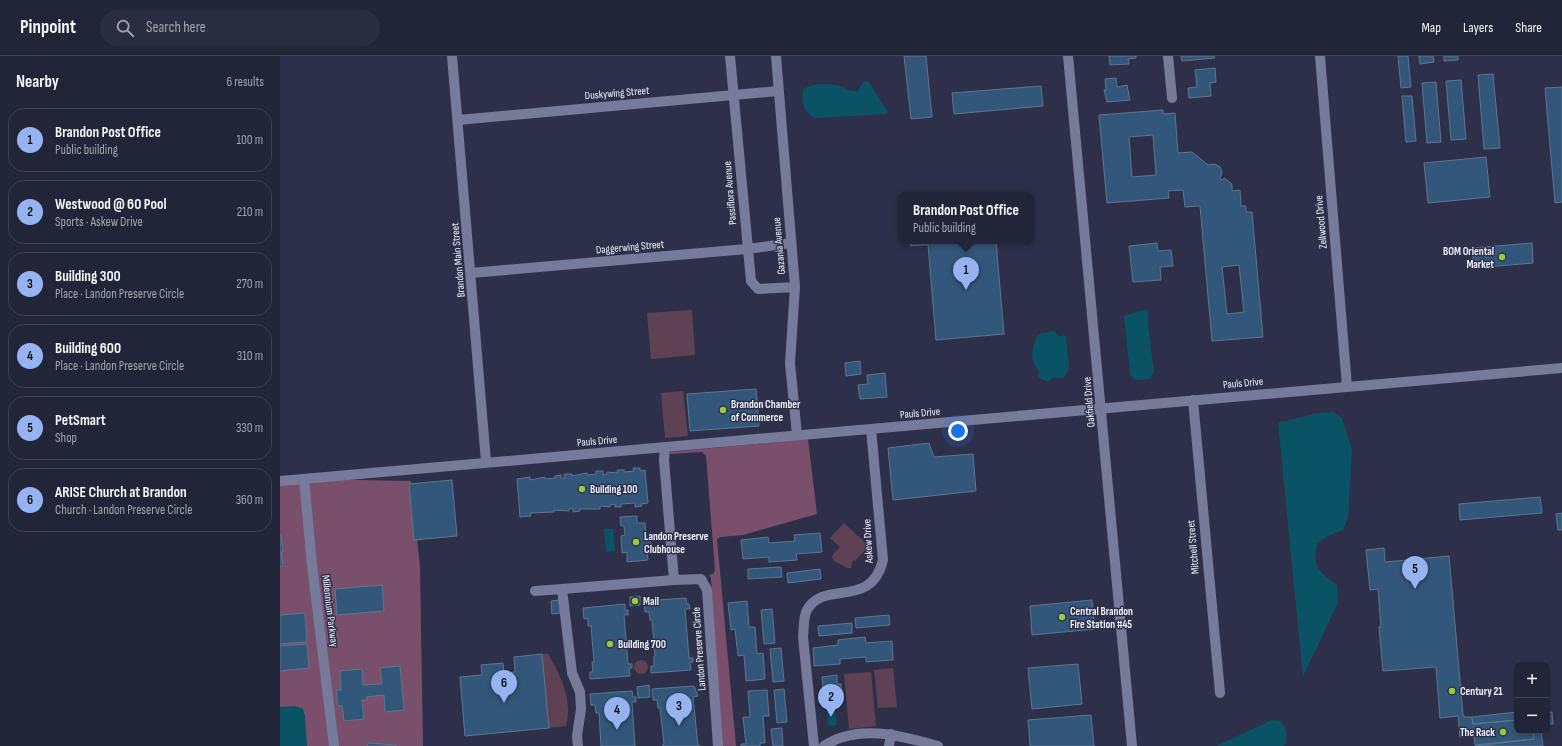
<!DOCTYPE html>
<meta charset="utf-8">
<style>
:root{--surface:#222438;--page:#2a2c40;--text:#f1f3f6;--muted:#a2a4ae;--line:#3f4153;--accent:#95b2f1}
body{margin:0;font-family:"Sofia Sans Condensed",sans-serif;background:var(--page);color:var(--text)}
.controls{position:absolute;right:12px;bottom:12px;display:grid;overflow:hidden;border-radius:8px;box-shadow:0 2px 6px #0003}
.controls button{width:36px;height:36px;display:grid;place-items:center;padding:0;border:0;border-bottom:1px solid var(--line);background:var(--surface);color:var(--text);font:20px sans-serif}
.you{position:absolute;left:678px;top:375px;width:14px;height:14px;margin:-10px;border:3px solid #fff;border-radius:50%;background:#1a73e8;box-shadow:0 0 0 6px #1a73e833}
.badge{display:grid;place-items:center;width:26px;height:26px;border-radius:50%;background:var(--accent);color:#111;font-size:13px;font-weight:700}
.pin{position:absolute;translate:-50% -33px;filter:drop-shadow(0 1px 2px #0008)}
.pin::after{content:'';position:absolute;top:21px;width:14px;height:12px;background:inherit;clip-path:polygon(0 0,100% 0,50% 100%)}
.popup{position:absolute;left:618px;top:136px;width:136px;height:52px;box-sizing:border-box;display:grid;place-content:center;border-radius:8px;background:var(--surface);filter:drop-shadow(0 1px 3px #0005);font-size:13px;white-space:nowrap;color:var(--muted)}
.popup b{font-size:15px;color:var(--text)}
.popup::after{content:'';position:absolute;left:50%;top:100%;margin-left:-8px;border:8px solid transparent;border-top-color:var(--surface)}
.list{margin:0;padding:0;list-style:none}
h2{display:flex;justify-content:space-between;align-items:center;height:52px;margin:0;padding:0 16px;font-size:17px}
h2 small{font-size:13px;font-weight:400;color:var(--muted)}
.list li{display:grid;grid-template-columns:26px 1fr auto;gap:12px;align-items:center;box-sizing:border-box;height:64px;margin:0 8px 8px;padding:0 8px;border:1px solid var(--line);border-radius:16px}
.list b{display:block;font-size:15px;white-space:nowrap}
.list p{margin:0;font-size:13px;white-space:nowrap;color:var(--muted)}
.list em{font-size:13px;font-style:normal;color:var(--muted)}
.icon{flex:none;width:22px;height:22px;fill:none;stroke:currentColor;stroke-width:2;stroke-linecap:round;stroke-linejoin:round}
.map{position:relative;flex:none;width:1282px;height:690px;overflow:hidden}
header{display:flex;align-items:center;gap:24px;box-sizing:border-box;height:56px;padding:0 20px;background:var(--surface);border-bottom:1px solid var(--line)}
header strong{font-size:19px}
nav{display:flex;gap:22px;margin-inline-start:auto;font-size:14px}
.search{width:280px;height:36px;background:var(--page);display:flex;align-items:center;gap:10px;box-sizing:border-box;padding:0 14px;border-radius:22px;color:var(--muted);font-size:15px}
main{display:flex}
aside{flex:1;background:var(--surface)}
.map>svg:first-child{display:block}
.green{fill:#5e4254}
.forest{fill:#7a4f6c}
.water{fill:#0a5365}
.building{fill:#33577a;stroke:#5e768e;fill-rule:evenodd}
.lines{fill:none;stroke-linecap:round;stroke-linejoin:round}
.minor{stroke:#777b9a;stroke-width:10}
.poi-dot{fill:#94cc3d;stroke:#2e304a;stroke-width:1.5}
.labels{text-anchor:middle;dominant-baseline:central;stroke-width:3;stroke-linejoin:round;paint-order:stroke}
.street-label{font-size:11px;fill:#eef0fe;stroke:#2e304a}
.poi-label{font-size:11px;font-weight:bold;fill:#eef0fe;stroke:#2e304a;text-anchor:start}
</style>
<header>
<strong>Pinpoint</strong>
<div class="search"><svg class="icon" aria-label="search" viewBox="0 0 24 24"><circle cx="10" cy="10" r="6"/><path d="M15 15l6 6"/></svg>Search here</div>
<nav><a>Map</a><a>Layers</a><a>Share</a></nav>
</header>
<main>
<aside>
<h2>Nearby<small>6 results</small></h2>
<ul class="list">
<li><span class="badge">1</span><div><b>Brandon Post Office</b><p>Public building</p></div><em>100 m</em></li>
<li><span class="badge">2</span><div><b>Westwood @ 60 Pool</b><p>Sports · Askew Drive</p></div><em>210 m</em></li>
<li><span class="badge">3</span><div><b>Building 300</b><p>Place · Landon Preserve Circle</p></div><em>270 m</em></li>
<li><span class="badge">4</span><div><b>Building 600</b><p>Place · Landon Preserve Circle</p></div><em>310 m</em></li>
<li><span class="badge">5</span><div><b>PetSmart</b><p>Shop</p></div><em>330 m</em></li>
<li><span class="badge">6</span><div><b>ARISE Church at Brandon</b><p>Church · Landon Preserve Circle</p></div><em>360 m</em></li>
</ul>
</aside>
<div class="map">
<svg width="1282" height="690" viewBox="0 0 1282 690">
<rect width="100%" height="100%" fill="#2e304a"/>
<path class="green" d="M412,254L415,299L371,303L367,257Z
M403,335L408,380L385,382L381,337Z
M564,467L589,490L575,505L573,504L571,512H567L553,504L552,500L560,491L550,482Z
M262,598H268C281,620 293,644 286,670L269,672Z
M354 611a7 7 0 1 1 14 0a7 7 0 1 1-14 0Z
M613,612L617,651L598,652L594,614Z
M591,616L596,670L569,673L564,618Z"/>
<path class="forest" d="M528,383L537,458L463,479L440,481L437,483L456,690H442L431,522L429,519L433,518L435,514L426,400L422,396L390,398V396Z
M24,423L131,425L140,511L143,690H0V426Z"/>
<path class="water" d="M588,25L608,56L606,58L535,62C523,56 521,46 523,33C533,27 548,27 559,30C566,32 570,36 578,35L583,26Z
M863,254L868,255V269L874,317L869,323C861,324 853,326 850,317L844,260Z
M774,275L778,280H786L789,313L784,322H773L768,326L758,321L759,317C758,313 756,311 754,308C750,299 754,288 757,280L762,277Z
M1053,356L1062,362L1072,395L1068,462L1063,474L1050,479L1037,487C1033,512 1037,514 1057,529L1058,547L1023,620L998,367L1037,357Z
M324,473H333L335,495L326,496Z
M15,650L23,653L25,660L27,690H0V651Z
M555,652L557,669L548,670L546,653Z
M992,664L1001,665C1007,674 1009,680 1004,690H936Z"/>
<path class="building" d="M624,0H646L652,61L631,63Z
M829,0H856V2L848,3L849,8L830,9Z
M901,0H934L935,2L902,5Z
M1118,0H1128L1131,31L1121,32Z
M1139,0H1153L1154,6L1140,8Z
M1164,0H1178V4L1164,5Z
M935,12L936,26L930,27L931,40L909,42L908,32L917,31L915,14Z
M1213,18L1220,92L1204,93L1198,19Z
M836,22L837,31L847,29L850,44L827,46L824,34H826L825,23Z
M1181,24L1186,83L1171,84L1166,25Z
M1156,26L1161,86L1147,87L1142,27Z
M761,30L763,50L674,58L672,37Z
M1282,31V146L1275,147L1265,32Z
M1122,40H1132L1136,85L1126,86Z
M883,54V58L895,57L898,97L912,96L928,109L935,108L940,111L942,116L940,123L942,124L944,122L952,128V135L960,134L961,150H966V156H972L983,281L932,285L920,150L905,151L903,134L888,135L889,142L827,147L819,59ZM873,79L876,119L852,121L849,81ZM959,209L964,256L947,258L942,211Z
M1206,101L1210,141L1148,147L1144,107Z
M630,185H642V189L631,190Z
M642,185H716L724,278L656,284L648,189H642Z
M877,187L878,195L891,194L893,210L880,211L881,224L853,226L849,190Z
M1252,187L1253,207L1194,212L1192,192Z
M580,305L581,318L566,320L565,307Z
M605,317L607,341L580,343L578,329L588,328L587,319Z
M476,333L479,370L410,375L407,338Z
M649,387L654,401L693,398L696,435L613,444L608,392Z
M353,412H360V415L365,414L368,447L361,448L362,450L355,451V447L341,448V451H335V448L330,449V451L320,450V453H300V455L293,456V452L289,453V455L274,454V456L250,457L251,460L240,461L237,423L250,421V424L265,421V423L275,422V420L281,419V422H285L284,418H292V420L307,417V419L316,418V415H323V419L327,418V416L338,417L337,414H344V416L354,415Z
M172,424L177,480L134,484L129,428Z
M1260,441L1262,457L1180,464L1179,448Z
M1282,457V474H1278L1276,458Z
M357,460V467H365L366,481H370L371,494L367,495L368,504L347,506V496L342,497L341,480L345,479L344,470H341L340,461Z
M540,477L542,496L516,498L517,504L489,506V501L463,503L461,484L488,481L489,487L515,485L514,479Z
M0,479H1L3,496H1L3,510L0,511Z
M1104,492L1105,506L1169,500L1183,659L1185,661H1192L1193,668L1237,664V675H1253L1254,683L1195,689L1194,680L1180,681L1178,660L1160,662L1156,611L1103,615L1099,571H1101L1098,533L1090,534L1086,494Z
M501,511L502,521L468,523V513Z
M540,513L541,523L508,527L507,517Z
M102,529L104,555L57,559L55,533Z
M360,540V549L350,550V541Z
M406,542L407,548H409L410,553H405L409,602H413V606H410L411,614L371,617V610H374V600H375L372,564H370L369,556H365L364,545Z
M279,544L280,557L272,558L271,545Z
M812,544L815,573L752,579L750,550Z
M467,545L469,571H475L477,598L483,597L485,623L466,625L464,599L458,600L455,573L451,574L448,547Z
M345,548V554H348V559H344L348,608H352V612H349L350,620L310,623V616H313L312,606H314L311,570H308V562L304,563L303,552Z
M492,553L495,587L484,588L481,554Z
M25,557L27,586L0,588V559Z
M609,559L610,569L576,572L575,562Z
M572,567V577L539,580L538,570Z
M585,581L586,587L612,585L613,604L586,606V601L560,603V608L534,610L533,592L558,589V584Z
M27,588L29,612L0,615V590Z
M501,592L504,625L493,626L490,593Z
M262,598L269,672L185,680L180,621L202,619L201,609L223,607L224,617L235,616L234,601Z
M798,608L802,648L752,653L748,612Z
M120,610L124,654L105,656L104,639L86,641L87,644H82L84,663L64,665L62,649L58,650L56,634H61L60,615L82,613L83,629L102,628L100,612Z
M557,619V628H561L562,643L544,644L542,621Z
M369,629L370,641L358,642L357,631Z
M414,630L418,640L413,641L418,690H421H382L384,688L380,652H378L377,644H373L372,633Z
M504,633L507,666L497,667L494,634Z
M487,634L489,660H483L485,687H480V690H461V688H466L463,661H470L468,635Z
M352,635L353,641H356V646H352L355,690H321L319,657H316L315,649H311L310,638Z
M1237,656V664L1193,668L1192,661Z
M1272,656L1273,668H1267V657Z
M811,659L814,690H750L748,664Z
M502,672L503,690H493L491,673Z
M1253,675H1261L1263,690H1195L1254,683Z
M88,687L116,689V690H87Z"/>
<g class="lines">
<path class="minor" d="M172,0L206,406
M450,0L471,225L478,233L515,231
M496,0L515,231L510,307L517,379
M788,0L852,690
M888,0L892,42
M1040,0L1067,331
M178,64L498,35
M191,217L467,193L511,187
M913,344L940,637
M385,391L384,404L394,524L421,523L427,534L438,690
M24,423L32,509L54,690
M0,425L1282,312
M255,535L282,533
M298,690L297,680L301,653L300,636L292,617L282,533L394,524
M534,690L523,581C524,573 523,561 527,554C544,523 591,554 603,504L591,373
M544,690C578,667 622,680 658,690
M609,690L611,678"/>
</g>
<g class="poi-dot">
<circle cx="1222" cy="201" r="4"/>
<circle cx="443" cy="354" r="4"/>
<circle cx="302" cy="433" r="4"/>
<circle cx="356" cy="486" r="4"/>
<circle cx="355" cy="545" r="4"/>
<circle cx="782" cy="561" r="4"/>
<circle cx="330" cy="588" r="4"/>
<circle cx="1172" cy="635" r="4"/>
<circle cx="1223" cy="676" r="4"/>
</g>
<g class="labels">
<g class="street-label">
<text transform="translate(337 37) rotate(-5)">Duskywing Street</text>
<text transform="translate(450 137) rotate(-95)">Passiflora Avenue</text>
<text transform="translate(1041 166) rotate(-95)">Zellwood Drive</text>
<text transform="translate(499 190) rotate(-95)">Gazania Avenue</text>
<text transform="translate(350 191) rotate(-5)">Daggerwing Street</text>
<text transform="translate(178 204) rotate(-95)">Brandon Main Street</text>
<text transform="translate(963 327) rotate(-5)">Pauls Drive</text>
<text transform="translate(809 346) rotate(-95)">Oakfield Drive</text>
<text transform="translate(640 357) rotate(-5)">Pauls Drive</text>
<text transform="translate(317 385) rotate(-5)">Pauls Drive</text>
<text transform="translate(588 485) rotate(-93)">Askew Drive</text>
<text transform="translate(913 491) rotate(-95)">Mitchell Street</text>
<text transform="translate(50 555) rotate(83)">Millennium Parkway</text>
<text transform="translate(419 593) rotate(-94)">Landon Preserve Circle</text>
</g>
<g class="poi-label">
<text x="1214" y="195" text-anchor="end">BOM Oriental<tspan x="1214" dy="13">Market</tspan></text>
<text x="451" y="348">Brandon Chamber<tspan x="451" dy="13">of Commerce</tspan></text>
<text x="310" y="433">Building 100</text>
<text x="364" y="480">Landon Preserve<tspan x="364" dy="13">Clubhouse</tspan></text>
<text x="363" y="545">Mail</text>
<text x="790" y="555">Central Brandon<tspan x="790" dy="13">Fire Station #45</tspan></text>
<text x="338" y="588">Building 700</text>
<text x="1180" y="635">Century 21</text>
<text x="1215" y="676" text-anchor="end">The Rack</text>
</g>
</g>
</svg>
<div class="controls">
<button>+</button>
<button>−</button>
</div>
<div class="you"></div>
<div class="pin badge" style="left:686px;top:234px">1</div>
<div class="popup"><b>Brandon Post Office</b>Public building</div>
<div class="pin badge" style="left:551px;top:661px">2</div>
<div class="pin badge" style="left:399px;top:670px">3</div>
<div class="pin badge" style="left:337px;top:674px">4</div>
<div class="pin badge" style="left:1135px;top:533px">5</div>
<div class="pin badge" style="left:224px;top:647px">6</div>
</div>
</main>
